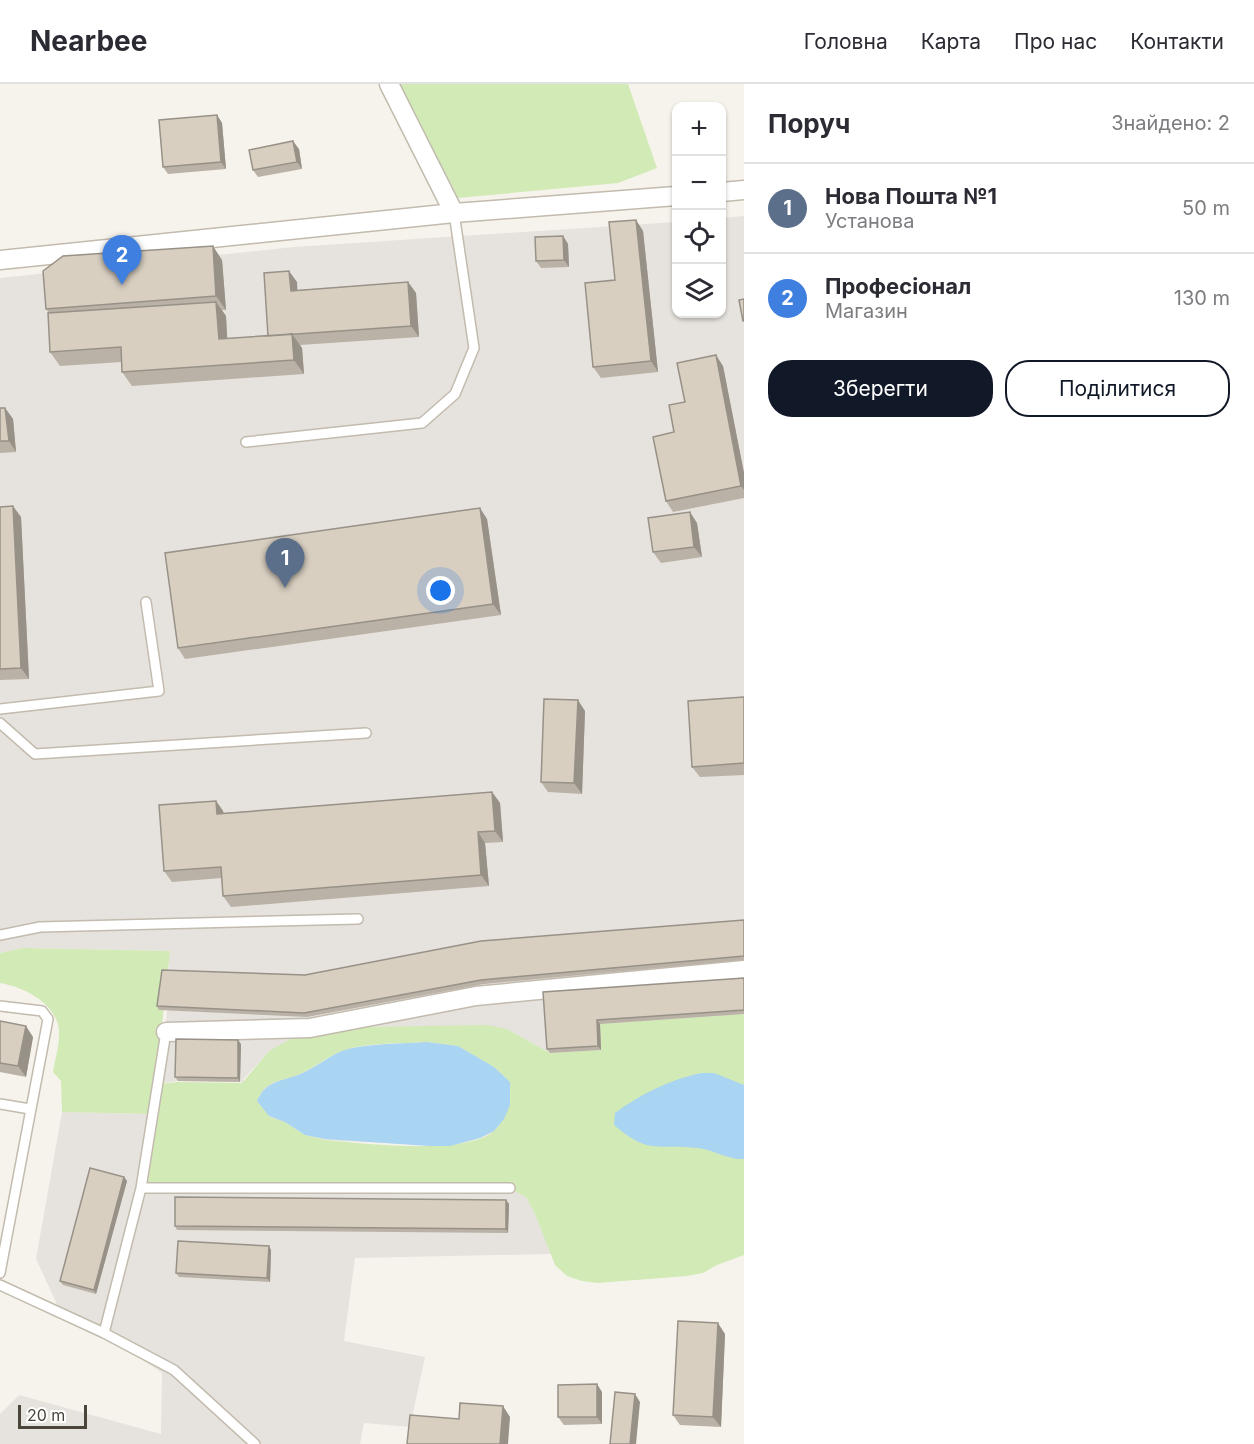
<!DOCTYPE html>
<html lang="uk">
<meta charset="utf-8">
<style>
:root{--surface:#fff;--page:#f2f2f3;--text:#2b2b33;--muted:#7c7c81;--line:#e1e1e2;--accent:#111827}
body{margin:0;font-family:Inter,sans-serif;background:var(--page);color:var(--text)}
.controls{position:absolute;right:18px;top:18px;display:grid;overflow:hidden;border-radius:12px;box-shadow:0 2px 4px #0004}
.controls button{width:54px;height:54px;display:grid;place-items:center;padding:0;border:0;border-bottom:2px solid var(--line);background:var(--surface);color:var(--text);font:30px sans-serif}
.scale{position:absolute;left:18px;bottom:15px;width:69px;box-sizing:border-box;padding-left:6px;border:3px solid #4b4439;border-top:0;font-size:16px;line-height:21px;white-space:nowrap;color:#4b4439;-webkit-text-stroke:4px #fff;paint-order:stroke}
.you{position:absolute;left:441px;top:507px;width:21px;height:21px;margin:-15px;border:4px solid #fff;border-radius:50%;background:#1a73e8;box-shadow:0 0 0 9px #1a73e833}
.badge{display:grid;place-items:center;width:39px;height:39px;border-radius:50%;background:var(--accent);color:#fff;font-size:20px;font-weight:700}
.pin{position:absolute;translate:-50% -50px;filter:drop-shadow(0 2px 3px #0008)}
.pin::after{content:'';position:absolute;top:32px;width:21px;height:18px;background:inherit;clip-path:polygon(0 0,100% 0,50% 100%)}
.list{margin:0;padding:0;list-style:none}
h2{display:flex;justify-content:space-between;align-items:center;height:78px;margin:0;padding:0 24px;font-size:26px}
h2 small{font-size:20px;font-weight:400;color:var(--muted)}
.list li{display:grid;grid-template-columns:39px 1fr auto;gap:18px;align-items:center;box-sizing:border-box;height:90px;padding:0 24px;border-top:2px solid var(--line)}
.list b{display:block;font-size:22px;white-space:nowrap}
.list p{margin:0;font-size:20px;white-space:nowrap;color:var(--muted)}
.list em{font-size:20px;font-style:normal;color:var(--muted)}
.actions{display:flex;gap:12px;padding:18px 24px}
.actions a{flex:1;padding:14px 0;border:2px solid var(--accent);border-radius:24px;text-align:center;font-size:21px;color:var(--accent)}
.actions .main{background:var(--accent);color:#fff}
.icon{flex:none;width:33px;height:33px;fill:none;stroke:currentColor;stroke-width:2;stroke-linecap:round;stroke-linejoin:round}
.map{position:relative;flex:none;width:744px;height:1360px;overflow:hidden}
header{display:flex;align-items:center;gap:36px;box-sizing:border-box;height:84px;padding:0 30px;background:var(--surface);border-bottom:2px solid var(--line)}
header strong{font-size:28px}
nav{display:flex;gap:33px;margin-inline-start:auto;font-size:21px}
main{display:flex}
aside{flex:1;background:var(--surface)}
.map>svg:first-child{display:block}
.industrial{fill:#e6e2dd}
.green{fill:#d2eab5;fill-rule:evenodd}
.water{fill:#a9d4f2}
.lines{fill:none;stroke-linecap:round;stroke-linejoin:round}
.lane-casing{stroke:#c2bbae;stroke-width:12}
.street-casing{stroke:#c2bbae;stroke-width:21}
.lane{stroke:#fff;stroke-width:9}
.street{stroke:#fff;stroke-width:18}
.wall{fill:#bab2a6}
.shaded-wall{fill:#979187}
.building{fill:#d8cfc1;stroke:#979187;stroke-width:1.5}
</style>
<header>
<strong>Nearbee</strong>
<nav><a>Головна</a><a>Карта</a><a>Про нас</a><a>Контакти</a></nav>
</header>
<main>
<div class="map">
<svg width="744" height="1360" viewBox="0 0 744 1360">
<rect width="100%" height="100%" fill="#f6f3ec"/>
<path class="industrial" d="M744,132V930L601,966L550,969L507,945L269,967L243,996L261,1007L271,999L300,990L346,965L377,961L428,958L458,962L494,983L510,998L504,1035L495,1047L480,1054L450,1062L325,1056L305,1051L285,1038L270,1033L257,1017L261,1007L240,998L178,997L157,1000L166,948L169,867L23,864L0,869V194L294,163L676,138V230H722V134Z
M62,1028L152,1030L510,1104L526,1113L535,1130L551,1170L355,1174L344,1257L425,1273L410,1343L364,1339L360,1360H0V1330L19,1311L161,1350L162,1289L104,1249L61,1229L36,1175Z"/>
<path class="green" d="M400,0H628L657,84L618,99L458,114Z
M23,864L170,867L154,1015L157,1000L178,998L242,999L269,967L310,944L487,941L507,945L550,969L601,966L600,940L744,930V1171L717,1181L703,1189L687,1192L597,1199L582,1197L567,1192L555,1181L535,1130L526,1113L509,1104H141L152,1030L62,1028L61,997L53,988C55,975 60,960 59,946C56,919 24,903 0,899V869ZM428,958L458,962L494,983L510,998C507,1014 508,1033 496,1045C470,1073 362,1059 325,1056L305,1051L285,1038L270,1033L257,1017C267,993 282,999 302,989C317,982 332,969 348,965C373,958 402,960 428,958Z"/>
<path class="water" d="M427,958L458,962L494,983L510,998V1021L504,1035L494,1047L480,1054L450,1062H429L325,1055L305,1051L285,1038L269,1032L257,1017C266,997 279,998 298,991C315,985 330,970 348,965C373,959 402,960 427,958Z
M701,989H714L744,1001V1075C728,1076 714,1066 698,1064C658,1059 650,1072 614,1041L615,1029C641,1010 669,996 701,989Z"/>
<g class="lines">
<g class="lane-casing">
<path id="lane" d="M246,358L422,339L455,310L474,264L454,129
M0,625L159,607L146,518
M0,639L35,670L366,649
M0,851L40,843L358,835
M0,922L42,927L48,935L0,1189
M0,1020L30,1025
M141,1104H510
M0,1201L104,1249L174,1286L255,1360
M104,1249L141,1104L166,948"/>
</g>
<g class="street-casing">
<path id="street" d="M389,0L454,129
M722,108L744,106
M0,176L454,129L676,112
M166,948L310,944L476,912L744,886"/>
</g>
<use href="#lane" class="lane"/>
<use href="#street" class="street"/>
</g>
<path class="wall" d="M217,31L222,39L226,85L168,90L163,83Z
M299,65L302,85L258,93L253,86Z
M636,136L643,147L658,288L601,294L593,283L615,196Z
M563,152L568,160L569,183L541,184L536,177Z
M222,176L226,226H222L226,232L227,255L268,252L297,198V206L408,198L416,209L419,253L300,261L302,264L304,290L132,302L122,288V278L60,282L50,268L49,229L46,225Z
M723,282L744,389V414L673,428L666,417L674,348L685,318Z
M0,324H5L13,335L16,368L0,369Z
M0,423L21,433L29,595L0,596Z
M487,435L501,531L185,575L178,564Z
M697,439L702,473L661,479L653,468Z
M744,613V691L700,693L692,683Z
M585,627L582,710L548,708L541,698Z
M492,708L500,719L503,758L485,759L489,802L231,823L223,812L222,794L172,798L164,787L216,717L223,727L224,729Z
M744,836V876L484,900L307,933L159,926L157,922L305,891Z
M744,894V930L600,940L601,966L550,969L547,965L543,908Z
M0,937L33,953L26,993L0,988Z
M241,960L240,998L178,997L175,993Z
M124,1093L127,1097L96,1210L63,1201L60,1197Z
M506,1116L509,1120L508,1149L177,1146L175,1142Z
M271,1166L270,1198L179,1193L176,1189Z
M725,1250L721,1343L680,1341L673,1331Z
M602,1308V1340L564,1341L558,1333Z"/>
<path class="shaded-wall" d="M217,31L222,39L226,85L221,78Z
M293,57L299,65L302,85L297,78Z
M636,136L643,147L658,288L651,277Z
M563,152L568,160L569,183L564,176Z
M213,162L222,176L226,226L216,212Z
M289,187L297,198L298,218L291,207Z
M408,198L416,209L419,253L411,242Z
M216,218L226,232L228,269L219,255Z
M292,250L302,264L304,290L294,276Z
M716,271L723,282L744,389V406L741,402Z
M5,324L13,335L16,368L9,357Z
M13,422L21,433L29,595L21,584Z
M480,424L487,435L501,531L493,520Z
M690,428L697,439L702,473L694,463Z
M578,616L585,627L582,710L574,699Z
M492,708L500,719L503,758L495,747Z
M216,717L223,727L225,741L217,730Z
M478,748L485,759L489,802L481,791Z
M597,936L600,940L601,966L598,962Z
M26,942L33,953L26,993L18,982Z
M238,956L241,960L240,998L238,994Z
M124,1093L127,1097L96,1210L94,1206Z
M506,1116L509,1120L508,1149L506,1145Z
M269,1162L271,1166L270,1198L267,1194Z
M718,1239L725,1250L721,1343L713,1333Z
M597,1300L602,1308V1340L597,1333Z
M635,1310L640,1318L636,1360H630Z
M503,1322L510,1333L508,1360H500Z"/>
<path class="building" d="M217,31L221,78L163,83L159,36Z
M293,57L297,78L253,86L249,66Z
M636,136L651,277L593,283L585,199L615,196L609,138Z
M563,152L564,176L536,177L535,153Z
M213,162L216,212L46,225L43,187L63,172Z
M289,187L291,207L408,198L411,242L268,252L264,189Z
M744,215V237H743L739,216Z
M216,218L219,255L292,250L294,276L122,288L121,263L50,268L48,229Z
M716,271L741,402L666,417L653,353L674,348L669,321L685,318L677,279Z
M0,324H5L9,357H0Z
M13,422L21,584L0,585V423Z
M480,424L493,520L178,564L165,469Z
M690,428L694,463L653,468L648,434Z
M744,613V679L692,683L688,617Z
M544,615L578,616L574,699L541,698Z
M492,708L495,747L478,748L481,791L223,812L221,783L164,787L159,721L216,717L217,730Z
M744,836V872L481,896L304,929L157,922L162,886L305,891L481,857Z
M744,894V926L597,936L598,962L547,965L543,908Z
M0,937L26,942L18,982L0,979Z
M176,955L238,956V994L175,993Z
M90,1084L124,1093L94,1206L60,1197Z
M175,1113L506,1116V1145L175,1142Z
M178,1157L269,1162L267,1194L176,1189Z
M678,1237L718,1239L713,1333L673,1331Z
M597,1300V1333H558V1301Z
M615,1308L635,1310L630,1360H610Z
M460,1319L503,1322L500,1360H407L410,1331L459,1335Z"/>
</svg>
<div class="controls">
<button>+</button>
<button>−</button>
<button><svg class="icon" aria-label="locate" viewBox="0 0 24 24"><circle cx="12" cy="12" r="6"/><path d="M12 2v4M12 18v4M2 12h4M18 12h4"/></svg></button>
<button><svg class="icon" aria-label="layers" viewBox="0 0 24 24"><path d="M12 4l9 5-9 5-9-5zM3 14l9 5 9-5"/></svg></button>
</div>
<div class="scale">20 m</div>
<div class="you"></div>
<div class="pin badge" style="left:285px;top:504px;background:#5c6f8a">1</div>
<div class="pin badge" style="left:122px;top:201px;background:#3f7fe0">2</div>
</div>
<aside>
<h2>Поруч<small>Знайдено: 2</small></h2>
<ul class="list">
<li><span class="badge" style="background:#5c6f8a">1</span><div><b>Нова Пошта №1</b><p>Установа</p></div><em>50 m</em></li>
<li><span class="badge" style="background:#3f7fe0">2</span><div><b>Професіонал</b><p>Магазин</p></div><em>130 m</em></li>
</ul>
<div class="actions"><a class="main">Зберегти</a><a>Поділитися</a></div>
</aside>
</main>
